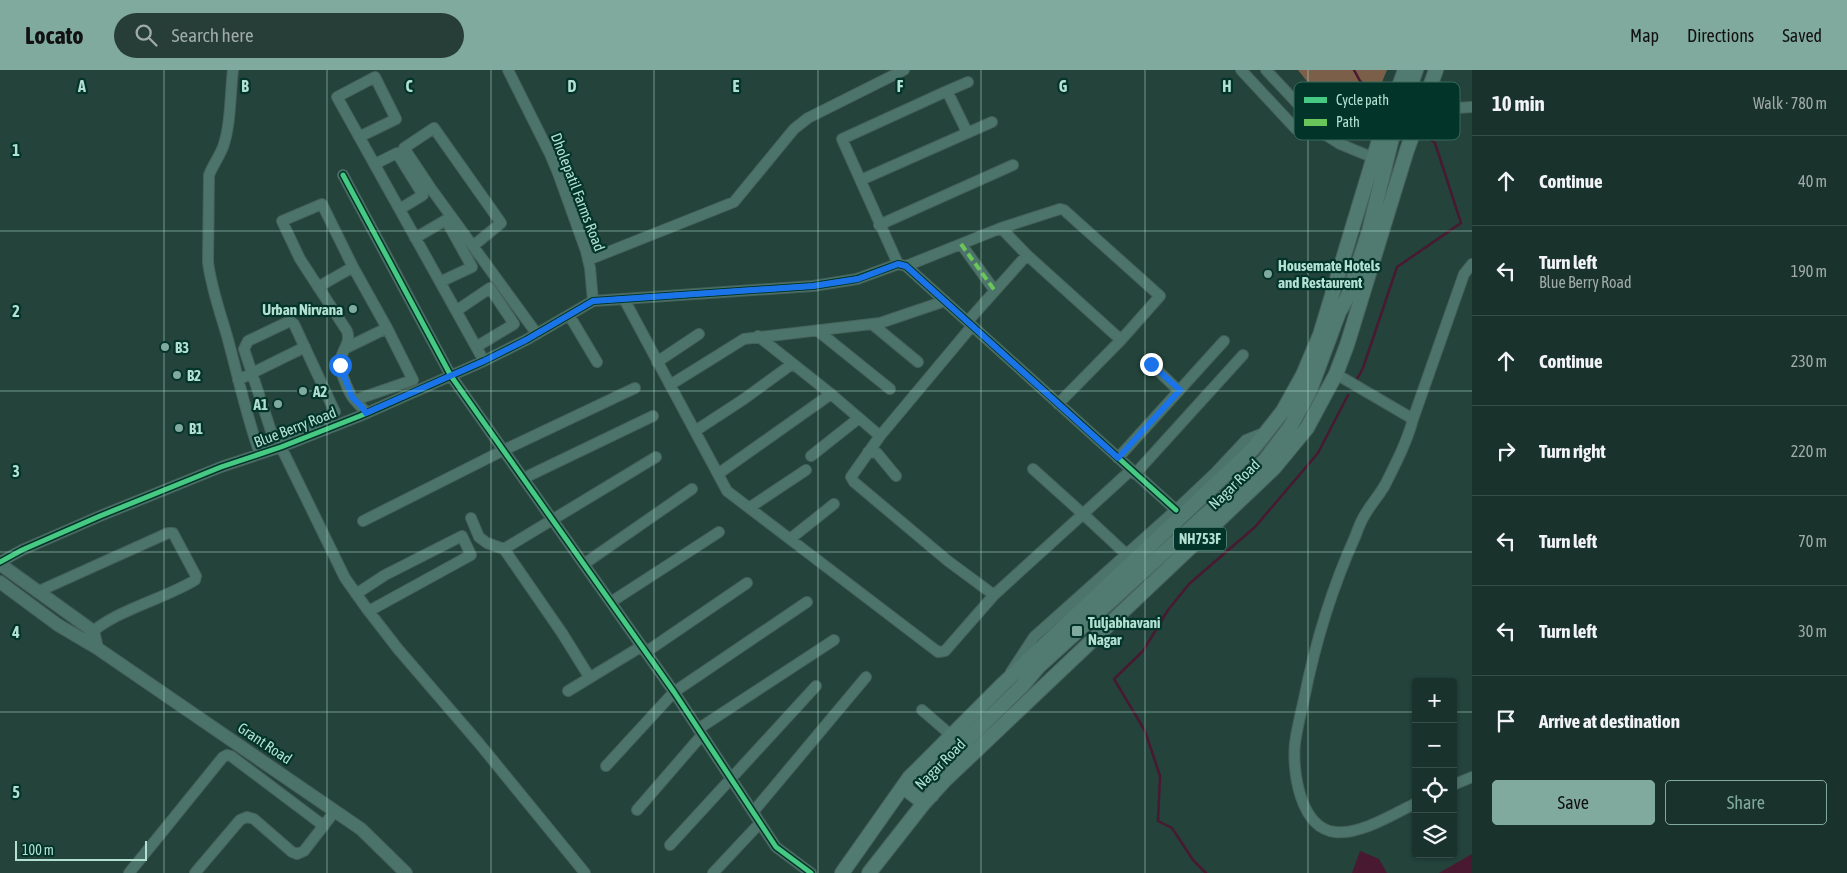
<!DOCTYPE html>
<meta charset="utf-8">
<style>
:root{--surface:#1a322c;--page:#273e38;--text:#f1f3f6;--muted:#9faaa9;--line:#384d48;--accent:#80aa9d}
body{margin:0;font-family:"Asap Condensed",sans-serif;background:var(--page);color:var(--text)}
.controls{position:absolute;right:15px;bottom:15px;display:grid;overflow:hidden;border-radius:5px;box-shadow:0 1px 4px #0004}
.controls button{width:45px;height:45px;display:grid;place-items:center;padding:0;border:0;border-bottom:1px solid var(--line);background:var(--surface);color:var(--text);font:25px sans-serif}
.scale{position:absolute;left:15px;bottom:12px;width:132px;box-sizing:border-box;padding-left:5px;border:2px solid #b2e1d2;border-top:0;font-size:14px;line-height:18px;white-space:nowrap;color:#b2e1d2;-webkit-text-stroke:4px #033429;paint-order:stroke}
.stop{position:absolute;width:15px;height:15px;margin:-11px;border:4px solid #1a73e8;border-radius:50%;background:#fff}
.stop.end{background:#1a73e8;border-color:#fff;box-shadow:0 1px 5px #0008}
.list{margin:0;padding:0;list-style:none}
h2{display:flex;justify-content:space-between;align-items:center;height:65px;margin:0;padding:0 20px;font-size:21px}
h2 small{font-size:16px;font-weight:400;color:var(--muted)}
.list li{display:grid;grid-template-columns:32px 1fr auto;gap:15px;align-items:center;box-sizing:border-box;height:90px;padding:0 20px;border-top:1px solid var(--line)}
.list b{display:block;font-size:19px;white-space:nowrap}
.list p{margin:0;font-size:16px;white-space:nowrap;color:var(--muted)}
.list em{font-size:16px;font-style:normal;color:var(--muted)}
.actions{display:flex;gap:10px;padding:15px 20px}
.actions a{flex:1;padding:11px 0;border:1px solid var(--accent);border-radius:5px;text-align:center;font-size:18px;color:var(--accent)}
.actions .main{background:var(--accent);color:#111}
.icon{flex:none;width:28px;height:28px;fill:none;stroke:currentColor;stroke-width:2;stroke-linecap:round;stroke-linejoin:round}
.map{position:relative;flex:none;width:1472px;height:803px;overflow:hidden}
header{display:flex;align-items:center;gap:30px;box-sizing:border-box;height:70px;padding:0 25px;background:var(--accent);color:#111}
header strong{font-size:24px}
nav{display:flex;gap:28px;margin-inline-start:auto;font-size:18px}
.search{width:350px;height:45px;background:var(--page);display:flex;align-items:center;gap:12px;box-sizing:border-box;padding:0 18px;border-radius:28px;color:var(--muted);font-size:19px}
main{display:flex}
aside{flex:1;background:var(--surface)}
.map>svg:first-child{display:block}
.green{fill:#7b5f49}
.water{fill:#491931}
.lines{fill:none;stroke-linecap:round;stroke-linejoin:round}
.stream{stroke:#491931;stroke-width:2.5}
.minor-casing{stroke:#456159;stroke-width:12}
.major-casing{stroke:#456159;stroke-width:14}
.highway-casing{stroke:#456159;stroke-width:16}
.minor{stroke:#4c746b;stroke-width:10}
.major{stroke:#4b736a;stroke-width:12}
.highway{stroke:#517a71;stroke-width:14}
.quiet{stroke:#6ac65a;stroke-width:4;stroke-dasharray:8 4;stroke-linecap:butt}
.cycleway-casing{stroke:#033429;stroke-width:8}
.cycleway{stroke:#46c982;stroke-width:5}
.route{stroke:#1a73e8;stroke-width:6}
.grid{fill:none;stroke:#b2e1d2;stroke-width:1;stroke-opacity:0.55}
.poi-dot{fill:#80aa9d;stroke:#033429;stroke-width:2}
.labels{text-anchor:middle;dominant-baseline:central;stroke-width:4.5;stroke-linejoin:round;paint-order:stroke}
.shield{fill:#033429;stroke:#7ead9f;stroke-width:1}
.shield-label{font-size:14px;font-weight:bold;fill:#b2e1d2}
.street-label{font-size:15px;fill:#b2e1d2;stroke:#033429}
.poi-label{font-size:15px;font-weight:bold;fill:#b2e1d2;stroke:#033429;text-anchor:start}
.key{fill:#033429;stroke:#38685c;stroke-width:1}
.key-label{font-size:14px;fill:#b2e1d2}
.grid-label{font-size:16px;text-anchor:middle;font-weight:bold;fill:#b2e1d2;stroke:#033429;stroke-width:4.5;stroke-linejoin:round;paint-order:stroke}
</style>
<header>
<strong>Locato</strong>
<div class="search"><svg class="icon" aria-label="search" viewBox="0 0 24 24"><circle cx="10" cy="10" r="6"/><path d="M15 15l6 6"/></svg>Search here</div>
<nav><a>Map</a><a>Directions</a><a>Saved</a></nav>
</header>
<main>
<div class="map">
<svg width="1472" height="803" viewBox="0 0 1472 803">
<rect width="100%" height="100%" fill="#23433b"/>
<path class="green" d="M1298,0H1387L1365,53H1340Z"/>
<path class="water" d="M1360,781L1379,789L1387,803H1352Z
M1472,784V803H1439Z"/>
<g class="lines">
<path class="stream" d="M1354,0L1360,11L1388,34
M1356,311L1363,298L1397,197L1461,153L1435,73L1419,60
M1206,803L1193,790L1172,758L1158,751L1160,706L1145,661L1114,609L1143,581L1168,540L1189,514L1255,457L1318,383L1348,325"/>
<g class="minor-casing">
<path id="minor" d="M233,0C230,25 231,54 223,77C219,87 213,95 209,105L208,192C211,217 220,242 227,266C238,306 246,345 260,384
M508,0L550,84L558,103L586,181L590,198L593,231
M1241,0L1296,59L1321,62
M1266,0L1309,46L1321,62L1340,74L1374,88
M947,21L968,12
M1426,28L1457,38L1472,37
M359,67L396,49L375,7L337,27L484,291
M375,94L397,83L423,125L400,139
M343,105L451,306L674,622L776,777L811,803
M861,110L992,52
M879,155L1013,95
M415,168L446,150L472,197L440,212
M961,174L995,221
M473,176L501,153L434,58L404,78L432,120L537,264
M588,190L734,132L794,59L808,48L904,0
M898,194L842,69L947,21L967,62
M906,196L1001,158L1060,139L1064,140L1160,226L1121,270L1027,185L1001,158
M318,217L353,197
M624,229L727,421L938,582L945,581L994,525L1083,444L1126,484
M456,241L490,218L514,254L476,277
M569,245L597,292
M290,251L294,254L335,342L332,346L278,368L272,364L244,279L248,271Z
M968,251L1027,185
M872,254L918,292
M972,256L880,366L851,407L854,412L948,491L994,525
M818,261L890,319
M758,266L831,324L880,366
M346,278L387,258L413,310L355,330
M657,292L699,264
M1151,294L1179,321
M1336,304L1413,349C1407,372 1396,393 1385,415C1380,424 1372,433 1366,443C1361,450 1358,459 1355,467C1332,518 1315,574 1304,629C1301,643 1297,658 1295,673C1292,701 1300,758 1335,762C1360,765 1394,744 1416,733
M238,310L305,277
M670,315L744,269L880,253L945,231
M1058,334L1121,270
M366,343C362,337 357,333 353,328C349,323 340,301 340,295C339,282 352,274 347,261L300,189L282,151L322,134L353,197L387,258
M1413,349L1464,204L1472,194
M695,361L744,329L792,294
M281,377L345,508L367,539L398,579L478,672L585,803
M868,382L877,383L896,406
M811,386L859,348
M1118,388L1224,271
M1033,399L1083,444L1131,400
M718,404L831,324
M1135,404L1243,285
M524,408L653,346
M749,438L806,400
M471,448L479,467L487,473L504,479L562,563L590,608
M363,451L504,380L635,318
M790,469L834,434
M504,479L656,387
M0,492L22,480L100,446L221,397L281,377L360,346L484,291L526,270L593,231L813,216L857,209L898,194L906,196L1176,440
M584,494L692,419
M37,522L168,463H173L196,506L195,510C165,529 112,541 88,566
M356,524L385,505L462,466L471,485L369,541
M611,532L719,462
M646,582L747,513
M1011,602L1034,567L1176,440L1215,403L1246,370L1266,362
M568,621L642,576
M922,640L952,666
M698,659L834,570
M606,696L674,622L807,532
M1453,715L1472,707
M637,740L702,665
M753,742L866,607
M670,775L816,616
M129,803L223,687L227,685L231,686L324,756
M195,803L240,750L247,747L254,749L292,782L297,784L304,781L335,741
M713,803L760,753"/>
</g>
<g class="major-casing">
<path id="major" d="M0,494L93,561L97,578
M0,512L58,555L97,578L361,759L406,803"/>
</g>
<g class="highway-casing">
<path id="highway" d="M903,717L924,733
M932,725L933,703L1022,616L1039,596L1236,417L1265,390L1290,357L1309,323L1339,242L1348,226L1369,161L1393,64L1416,0
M842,803L909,708L1004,613L1253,379L1283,341L1303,305L1320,265L1379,70L1405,0
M869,803L924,733L944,711L1274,398L1307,358L1336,304L1347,275L1407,80L1436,0"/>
</g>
<use href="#minor" class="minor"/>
<use href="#major" class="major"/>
<use href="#highway" class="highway"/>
<path class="quiet" d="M961,174L995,221"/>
<g class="cycleway-casing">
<path id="cycleway" d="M343,105L451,306L674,622L776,777L811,803
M0,492L22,480L100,446L221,397L281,377L360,346L484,291L526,270L593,231L813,216L857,209L898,194L906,196L1176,440"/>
</g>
<use href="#cycleway" class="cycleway"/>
</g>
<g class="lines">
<path class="route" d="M340,295L352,327L362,337L366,343L484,291L526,270L593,231L813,216L858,209L898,194L906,196L1118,388L1180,320L1151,294"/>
</g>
<path class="grid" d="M164,0V803M327,0V803M491,0V803M654,0V803M818,0V803M981,0V803M1145,0V803M1308,0V803M0,161H1472M0,321H1472M0,482H1472M0,642H1416M1453,642H1472"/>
<g class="poi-dot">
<circle cx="1268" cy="204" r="5"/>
<circle cx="353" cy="239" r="5"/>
<circle cx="165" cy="277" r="5"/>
<circle cx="177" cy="305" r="5"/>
<circle cx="303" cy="321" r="5"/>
<circle cx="278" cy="334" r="5"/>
<circle cx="179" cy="358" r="5"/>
<rect x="1071" y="555" width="12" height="12" rx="2.5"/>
</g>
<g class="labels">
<rect class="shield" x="1174" y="457.5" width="52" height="23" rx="4"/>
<g class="shield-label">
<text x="1200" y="469">NH753F</text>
</g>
<g class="street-label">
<text transform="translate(578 122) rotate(69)">Dholepatil Farms Road</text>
<text transform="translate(295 357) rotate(-21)">Blue Berry Road</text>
<text transform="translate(1234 414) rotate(-44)">Nagar Road</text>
<text transform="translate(265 673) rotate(34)">Grant Road</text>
<text transform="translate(940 694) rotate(-45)">Nagar Road</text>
</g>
<g class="poi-label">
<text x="1278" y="195">Housemate Hotels<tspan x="1278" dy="17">and Restaurent</tspan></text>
<text x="343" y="239" text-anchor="end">Urban Nirvana</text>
<text x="175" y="277">B3</text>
<text x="187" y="305">B2</text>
<text x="313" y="321">A2</text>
<text x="268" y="334" text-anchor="end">A1</text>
<text x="189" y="358">B1</text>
<text x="1088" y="552">Tuljabhavani<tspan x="1088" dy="17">Nagar</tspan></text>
</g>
</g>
<rect x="1294" y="12" width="166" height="58" rx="8" class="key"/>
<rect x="1304" y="27" width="23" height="6" fill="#46c982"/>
<rect x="1304" y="49" width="23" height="7" fill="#6ac65a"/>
<g class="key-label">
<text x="1336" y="35">Cycle path</text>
<text x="1336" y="57">Path</text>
</g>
<g class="grid-label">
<text x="82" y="22">A</text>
<text x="245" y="22">B</text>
<text x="409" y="22">C</text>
<text x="572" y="22">D</text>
<text x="736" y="22">E</text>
<text x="900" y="22">F</text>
<text x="1063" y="22">G</text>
<text x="1227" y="22">H</text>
<text x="16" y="86">1</text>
<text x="16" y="247">2</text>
<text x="16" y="407">3</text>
<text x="16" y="568">4</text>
<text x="16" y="728">5</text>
</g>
</svg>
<div class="controls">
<button>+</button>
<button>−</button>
<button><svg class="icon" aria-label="locate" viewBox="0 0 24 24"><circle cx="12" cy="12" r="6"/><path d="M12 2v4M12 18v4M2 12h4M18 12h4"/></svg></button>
<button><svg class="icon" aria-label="layers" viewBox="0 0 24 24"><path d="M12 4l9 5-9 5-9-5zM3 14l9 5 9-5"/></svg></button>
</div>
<div class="scale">100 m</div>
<div class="stop" style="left:340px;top:295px"></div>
<div class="stop end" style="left:1151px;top:294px"></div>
</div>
<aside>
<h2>10 min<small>Walk · 780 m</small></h2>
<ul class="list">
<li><svg class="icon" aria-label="ahead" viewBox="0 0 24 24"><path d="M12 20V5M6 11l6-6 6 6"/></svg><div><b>Continue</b></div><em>40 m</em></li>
<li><svg class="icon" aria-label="left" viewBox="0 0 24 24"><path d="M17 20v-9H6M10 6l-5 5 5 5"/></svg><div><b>Turn left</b><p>Blue Berry Road</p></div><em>190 m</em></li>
<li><svg class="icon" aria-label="ahead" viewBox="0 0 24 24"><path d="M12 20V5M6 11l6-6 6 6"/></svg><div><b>Continue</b></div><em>230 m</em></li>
<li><svg class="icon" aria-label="right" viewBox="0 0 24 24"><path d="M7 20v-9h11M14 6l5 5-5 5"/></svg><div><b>Turn right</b></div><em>220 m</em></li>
<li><svg class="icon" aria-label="left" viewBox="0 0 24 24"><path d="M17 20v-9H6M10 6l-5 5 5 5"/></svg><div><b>Turn left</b></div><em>70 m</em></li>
<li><svg class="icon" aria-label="left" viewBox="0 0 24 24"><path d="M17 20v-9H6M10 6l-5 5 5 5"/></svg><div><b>Turn left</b></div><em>30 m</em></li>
<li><svg class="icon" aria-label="arrive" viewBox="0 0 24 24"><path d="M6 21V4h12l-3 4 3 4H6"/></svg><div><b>Arrive at destination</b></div></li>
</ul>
<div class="actions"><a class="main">Save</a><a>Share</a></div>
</aside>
</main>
